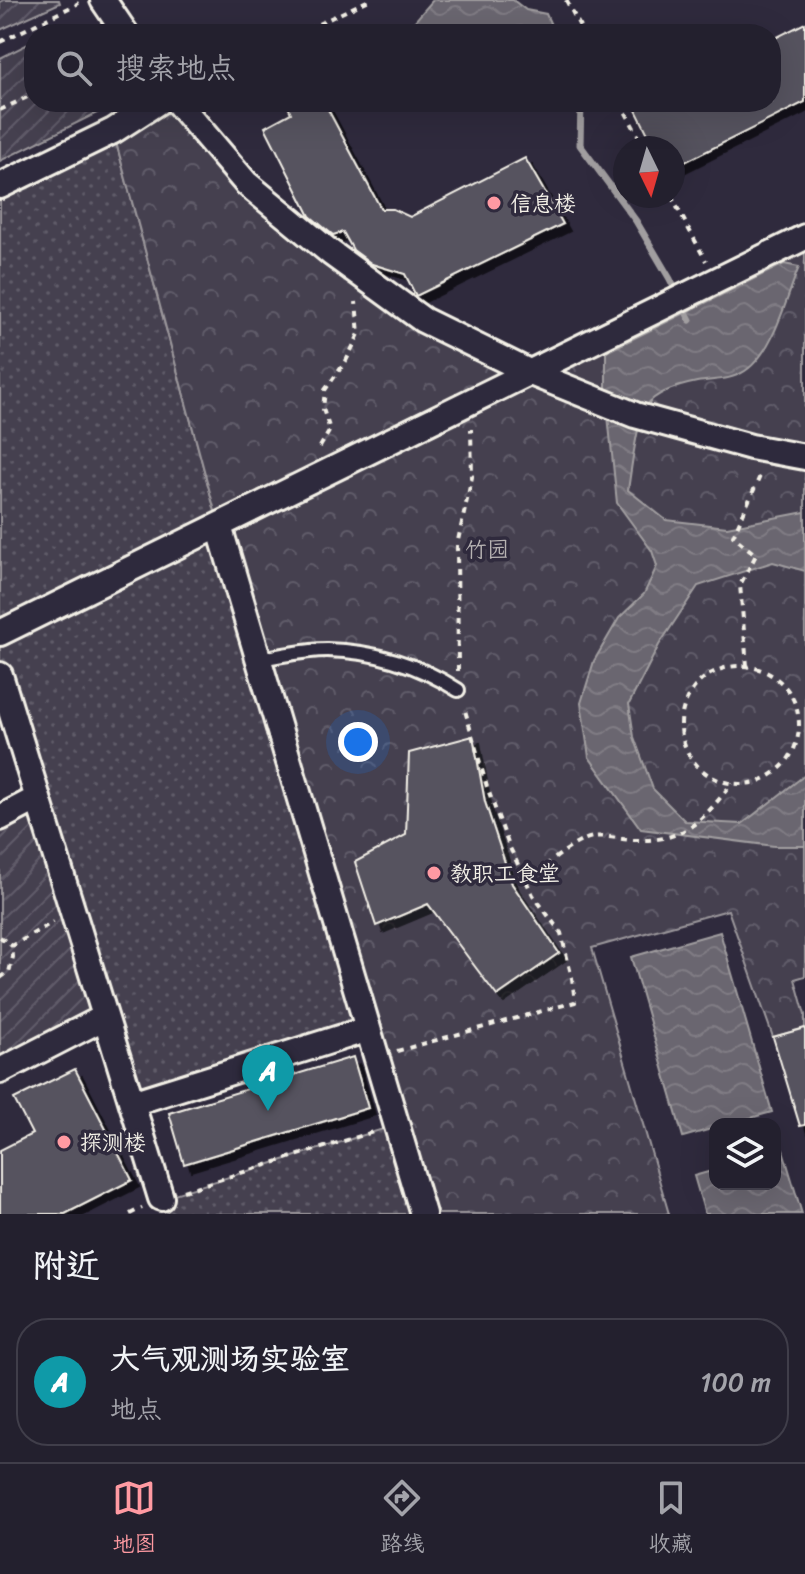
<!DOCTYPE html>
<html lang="zh">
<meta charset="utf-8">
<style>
:root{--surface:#23202e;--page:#2b2836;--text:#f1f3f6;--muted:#a3a3aa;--line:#403e4a;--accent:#ff9aa2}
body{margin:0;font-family:Sriracha,"LXGW WenKai TC",sans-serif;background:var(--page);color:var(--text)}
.controls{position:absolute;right:24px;bottom:24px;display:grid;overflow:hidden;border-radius:16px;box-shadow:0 8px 32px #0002}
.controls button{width:72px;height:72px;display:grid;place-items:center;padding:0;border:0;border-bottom:2px solid var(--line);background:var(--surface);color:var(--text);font:40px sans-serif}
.compass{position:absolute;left:613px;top:136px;width:72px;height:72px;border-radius:50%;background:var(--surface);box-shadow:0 8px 32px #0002;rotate:175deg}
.you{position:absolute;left:358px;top:742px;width:28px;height:28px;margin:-20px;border:6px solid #fff;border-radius:50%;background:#1a73e8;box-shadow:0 0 0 12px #1a73e833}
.badge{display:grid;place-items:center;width:52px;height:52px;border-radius:50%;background:var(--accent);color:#fff;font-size:26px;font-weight:700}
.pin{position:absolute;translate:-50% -66px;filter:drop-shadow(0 2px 4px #0008)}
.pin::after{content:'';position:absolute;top:42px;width:28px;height:24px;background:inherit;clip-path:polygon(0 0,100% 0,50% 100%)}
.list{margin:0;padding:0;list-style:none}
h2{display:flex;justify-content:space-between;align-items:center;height:104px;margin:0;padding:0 32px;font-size:34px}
h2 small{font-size:26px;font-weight:400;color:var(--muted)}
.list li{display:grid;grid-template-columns:52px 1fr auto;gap:24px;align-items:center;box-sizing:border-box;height:128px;margin:0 16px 16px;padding:0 16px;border:2px solid var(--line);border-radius:32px}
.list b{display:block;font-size:30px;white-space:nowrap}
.list p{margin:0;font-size:26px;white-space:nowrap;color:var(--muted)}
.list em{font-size:26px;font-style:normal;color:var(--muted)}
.icon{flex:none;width:44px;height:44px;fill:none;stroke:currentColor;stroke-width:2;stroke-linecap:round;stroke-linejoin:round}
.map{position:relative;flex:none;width:805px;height:1214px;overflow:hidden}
.search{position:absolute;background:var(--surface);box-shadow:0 8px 32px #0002;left:24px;right:24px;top:24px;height:88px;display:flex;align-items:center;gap:20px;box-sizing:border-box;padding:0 28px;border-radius:32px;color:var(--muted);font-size:30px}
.sheet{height:248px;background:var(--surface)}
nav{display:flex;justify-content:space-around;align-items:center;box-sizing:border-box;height:112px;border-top:2px solid var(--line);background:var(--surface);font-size:22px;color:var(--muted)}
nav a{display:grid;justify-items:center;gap:4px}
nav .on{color:var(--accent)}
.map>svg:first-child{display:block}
.grass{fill:url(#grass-dots);stroke:#9c989c;stroke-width:2}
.forest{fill:url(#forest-crowns);stroke:#9c989c;stroke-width:2}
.garden{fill:url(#garden-furrows);stroke:#9c989c;stroke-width:2}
.water{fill:url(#water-waves);stroke:#a19ea0;stroke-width:2}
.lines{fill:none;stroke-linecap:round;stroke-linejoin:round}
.stream{stroke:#a19ea0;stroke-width:7}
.building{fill:#56525f;stroke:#f4f1e8;stroke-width:2;filter:url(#shadow)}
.service-casing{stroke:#f4f1e8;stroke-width:18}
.minor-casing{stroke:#f4f1e8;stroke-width:30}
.path{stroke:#f4f1e8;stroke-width:4;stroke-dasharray:6 6;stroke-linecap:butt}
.service{stroke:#2f2a3d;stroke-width:12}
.minor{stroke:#2f2a3d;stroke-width:24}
.poi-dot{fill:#ff9aa2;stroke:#2f2a3d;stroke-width:3}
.labels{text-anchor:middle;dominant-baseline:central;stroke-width:7;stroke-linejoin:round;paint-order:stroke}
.poi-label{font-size:22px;fill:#f4f1e8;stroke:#2f2a3d;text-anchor:start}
.park-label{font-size:22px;fill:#b7b3b3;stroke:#2f2a3d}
</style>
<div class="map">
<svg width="805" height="1214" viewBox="0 0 805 1214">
<defs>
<pattern id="grass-dots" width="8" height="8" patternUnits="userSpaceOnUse" patternTransform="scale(2)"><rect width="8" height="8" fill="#454050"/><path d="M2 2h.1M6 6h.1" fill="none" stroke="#605c69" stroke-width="1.8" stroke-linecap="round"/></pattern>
<pattern id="forest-crowns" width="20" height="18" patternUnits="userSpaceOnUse" patternTransform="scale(2)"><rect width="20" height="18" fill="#454050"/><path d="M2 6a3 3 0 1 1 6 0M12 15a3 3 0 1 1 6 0" fill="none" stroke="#605c69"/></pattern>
<pattern id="garden-furrows" width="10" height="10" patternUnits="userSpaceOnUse" patternTransform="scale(2)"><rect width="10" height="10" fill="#454050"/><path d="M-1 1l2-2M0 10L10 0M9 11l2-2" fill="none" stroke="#605c69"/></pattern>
<pattern id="water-waves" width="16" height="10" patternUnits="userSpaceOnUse" patternTransform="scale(2)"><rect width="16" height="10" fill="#6a6670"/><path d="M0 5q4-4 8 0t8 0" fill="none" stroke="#807c84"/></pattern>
<filter id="shadow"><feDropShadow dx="7" dy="7" stdDeviation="0" flood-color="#0009"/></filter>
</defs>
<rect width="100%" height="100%" fill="#2f2a3d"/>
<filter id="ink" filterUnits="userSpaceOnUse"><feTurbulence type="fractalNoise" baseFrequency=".0125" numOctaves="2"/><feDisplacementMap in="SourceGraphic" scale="16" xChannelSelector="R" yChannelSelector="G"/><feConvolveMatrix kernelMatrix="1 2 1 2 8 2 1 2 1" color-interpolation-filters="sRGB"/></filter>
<g filter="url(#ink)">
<path class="grass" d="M113,131L219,526L368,1029L132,1103L0,675V186Z
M396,1125L423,1214H168L161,1198Z"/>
<path class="forest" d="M177,102L331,253L531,373L805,237V976L795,979L805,1015V1028L773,1037L728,910L592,948L669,1214H423L219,526L113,131Z"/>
<path class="garden" d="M4,0H59L60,3L0,30V2Z
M34,41V102H114L115,104L0,161V58Z
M38,798L105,1017L0,1071V818Z"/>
<path class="water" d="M433,0H513L526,10L546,14L555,34H407V30Z
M784,264L799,267C786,298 774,352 745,371C730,381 714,379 697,382C682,385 657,391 647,405C637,419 631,471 628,490L666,520L727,527L805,512V571L773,562L698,586L659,645L629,704L634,737L653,789L685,821L742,824L805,775V846H774L641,829L589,757L581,703L594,661L619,618L644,594L657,566L652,551L617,503L606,396V352Z
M720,932L772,1112L729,1124H715V1128L683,1137L631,957Z
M783,1150L802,1214H705L694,1176L715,1170V1184H775V1153Z"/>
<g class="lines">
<path class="stream" d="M581,102L580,145L636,221L670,279L690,320"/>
</g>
<path class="building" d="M805,23V102L673,168V148H655L635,108L648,102H771V40Z
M286,102H324L381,209H393L410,217L525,158L563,224L416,296L405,274L372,264L353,250L343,232L333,235L310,216L265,127L291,113Z
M473,736L485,802L512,884L559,953L497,996L428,904L376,926L355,862L406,835L409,753Z
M805,1028V1125L800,1126L773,1037Z
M353,1057L368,1108L184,1164L169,1113Z
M75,1069L132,1180L65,1214H0V1150L32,1134L14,1099Z"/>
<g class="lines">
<g class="service-casing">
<path id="service" d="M258,659C280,656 305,650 327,650C374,651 419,665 458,690"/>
</g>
<g class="minor-casing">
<path id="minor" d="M103,0L126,34
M177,102L246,183L331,253L423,320L531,373L635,415L751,447L805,457
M0,186L113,131L158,102
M219,526L423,1214
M0,633L805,237
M0,675L161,1198
M0,818L38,798
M0,1071L105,1017
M132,1103L368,1029"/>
</g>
<path class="path" d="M566,0L584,34
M297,34L369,0
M0,42L79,3
M620,102L645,148
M0,110L34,94
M671,196L706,261
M320,447L330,430L323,409L325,390L346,361L359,334L356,302
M747,666L740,585L756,555L733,536L761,474
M681 725a59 59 0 1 1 118 0a59 59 0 1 1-118 0Z
M458,671L457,545L472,477L471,429
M527,881C542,869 574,840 593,837C606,835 623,840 636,840C685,842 704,819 732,783
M0,937L12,946
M0,978L9,972L13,957L12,946L53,922
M397,1051L575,1002L572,978L561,933L533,895L509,846L487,787L464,707
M183,1191L373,1132
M130,1214L142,1208"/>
<use href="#service" class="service"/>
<use href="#minor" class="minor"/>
</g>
</g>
<g class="poi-dot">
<circle cx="494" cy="203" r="8"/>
<circle cx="434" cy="873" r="8"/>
<circle cx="64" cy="1142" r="8"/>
</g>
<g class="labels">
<g class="poi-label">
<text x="510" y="203">信息楼</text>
<text x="450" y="873">教职工食堂</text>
<text x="80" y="1142">探测楼</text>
</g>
<g class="park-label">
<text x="487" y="549">竹园</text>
</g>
</g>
</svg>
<div class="controls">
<button><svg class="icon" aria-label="layers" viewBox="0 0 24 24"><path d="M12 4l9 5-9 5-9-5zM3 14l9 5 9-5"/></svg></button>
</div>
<svg class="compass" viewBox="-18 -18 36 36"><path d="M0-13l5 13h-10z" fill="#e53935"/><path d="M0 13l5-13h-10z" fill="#a3a3aa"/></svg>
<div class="you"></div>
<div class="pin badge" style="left:268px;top:1111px;background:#0f9aa8">A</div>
<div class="search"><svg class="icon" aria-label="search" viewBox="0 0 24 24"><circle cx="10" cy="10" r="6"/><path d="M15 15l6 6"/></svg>搜索地点</div>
</div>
<section class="sheet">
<h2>附近<small></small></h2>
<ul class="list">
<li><span class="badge" style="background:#0f9aa8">A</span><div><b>大气观测场实验室</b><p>地点</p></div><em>100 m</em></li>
</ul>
</section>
<nav>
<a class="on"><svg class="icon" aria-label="map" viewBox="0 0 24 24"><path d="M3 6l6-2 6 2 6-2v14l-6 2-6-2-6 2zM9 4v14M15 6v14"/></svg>地图</a>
<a><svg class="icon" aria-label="directions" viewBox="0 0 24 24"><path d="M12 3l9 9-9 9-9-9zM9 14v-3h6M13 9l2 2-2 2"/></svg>路线</a>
<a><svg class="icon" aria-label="saved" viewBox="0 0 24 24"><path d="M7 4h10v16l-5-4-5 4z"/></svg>收藏</a>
</nav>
